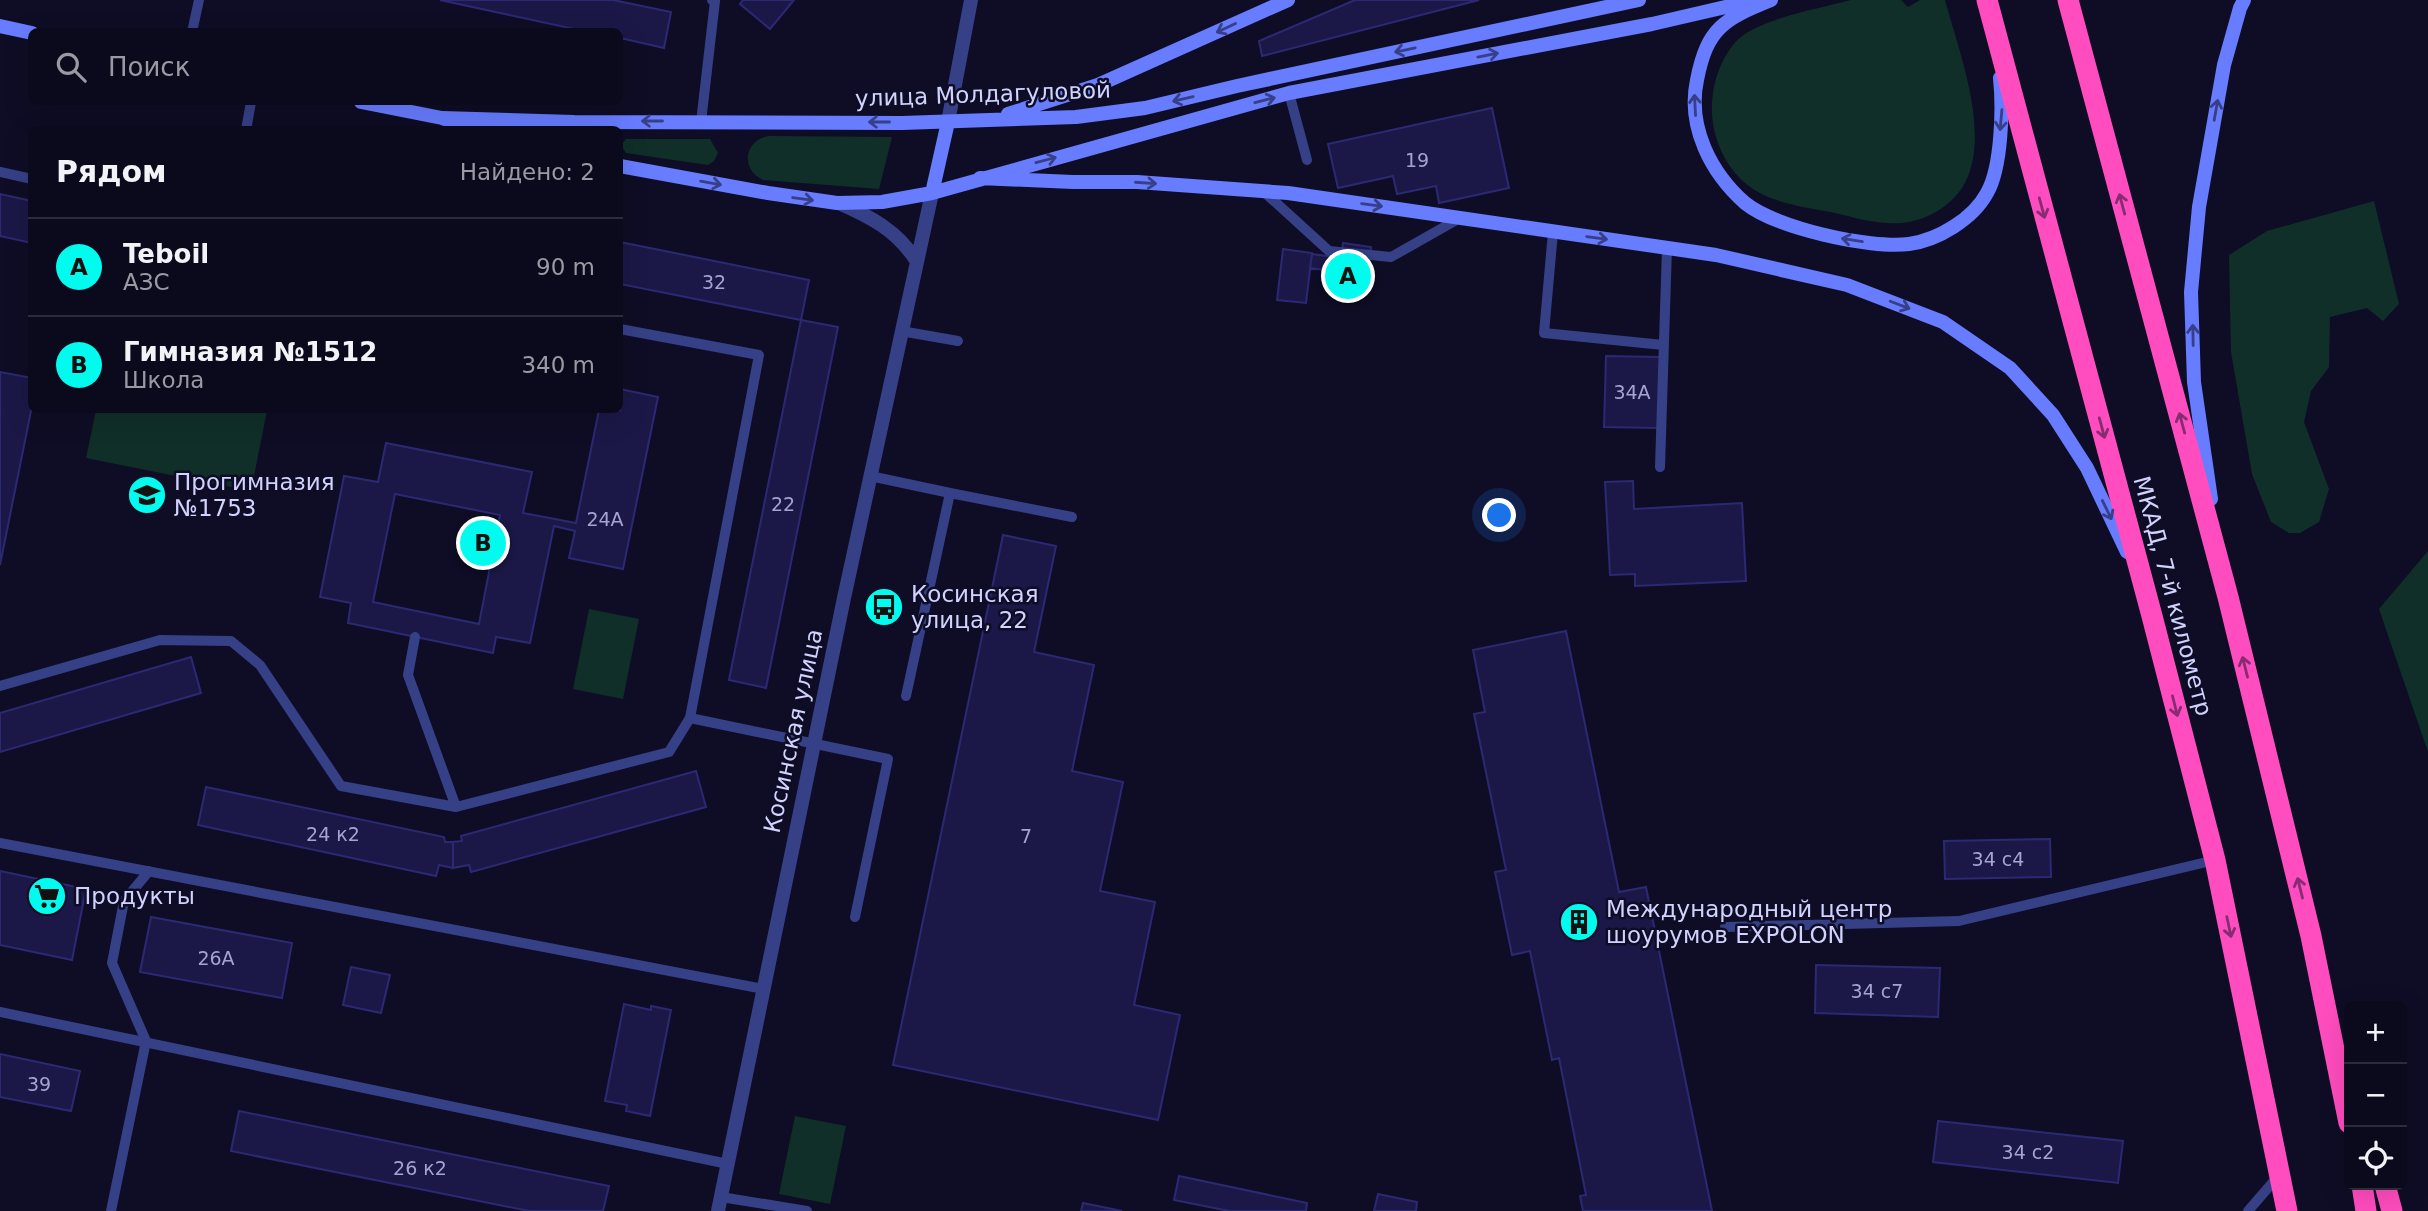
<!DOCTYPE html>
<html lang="ru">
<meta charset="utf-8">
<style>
:root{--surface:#0a0a1c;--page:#131325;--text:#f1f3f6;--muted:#999aa3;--line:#2a2b3b;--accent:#00fcee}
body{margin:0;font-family:"DejaVu Sans",sans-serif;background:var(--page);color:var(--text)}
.controls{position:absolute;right:21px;bottom:21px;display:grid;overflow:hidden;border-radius:10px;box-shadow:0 7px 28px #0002}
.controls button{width:63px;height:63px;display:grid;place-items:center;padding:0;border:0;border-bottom:2px solid var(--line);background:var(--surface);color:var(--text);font:35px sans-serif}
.you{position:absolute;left:1500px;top:516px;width:24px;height:24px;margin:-18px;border:5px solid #fff;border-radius:50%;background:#1a73e8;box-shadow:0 0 0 10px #1a73e833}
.badge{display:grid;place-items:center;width:46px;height:46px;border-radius:50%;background:var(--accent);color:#111;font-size:23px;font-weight:700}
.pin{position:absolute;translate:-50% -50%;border:4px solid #fff;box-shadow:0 2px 7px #0006}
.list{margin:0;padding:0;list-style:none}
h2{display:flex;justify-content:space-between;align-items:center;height:91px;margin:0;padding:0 28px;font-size:30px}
h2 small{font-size:23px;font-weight:400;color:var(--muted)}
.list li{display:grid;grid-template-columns:46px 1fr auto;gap:21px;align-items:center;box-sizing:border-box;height:98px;padding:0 28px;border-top:2px solid var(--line)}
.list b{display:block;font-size:26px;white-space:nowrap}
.list p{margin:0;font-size:23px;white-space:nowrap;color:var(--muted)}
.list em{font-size:23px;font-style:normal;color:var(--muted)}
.icon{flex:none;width:38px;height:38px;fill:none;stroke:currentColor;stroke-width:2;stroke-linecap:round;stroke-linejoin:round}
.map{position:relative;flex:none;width:2428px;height:1211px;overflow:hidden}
.search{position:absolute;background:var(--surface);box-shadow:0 7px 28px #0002;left:28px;top:28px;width:595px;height:77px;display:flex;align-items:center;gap:18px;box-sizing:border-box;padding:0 24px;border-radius:10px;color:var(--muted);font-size:26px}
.panel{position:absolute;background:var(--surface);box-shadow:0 7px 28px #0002;left:28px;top:126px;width:595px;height:287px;border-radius:10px}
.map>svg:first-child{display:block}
.green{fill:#102f29}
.building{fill:#1b1847;stroke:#2c2974;stroke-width:2;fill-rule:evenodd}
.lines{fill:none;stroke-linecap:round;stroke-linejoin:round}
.lane{stroke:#364086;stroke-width:10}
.street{stroke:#364086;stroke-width:14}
.secondary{stroke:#687cff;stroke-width:14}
.highway{stroke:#ff4cbe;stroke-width:21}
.oneway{stroke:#363f87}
.oneway2{stroke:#862c72}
.labels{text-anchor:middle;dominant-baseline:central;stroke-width:5;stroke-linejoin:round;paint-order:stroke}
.number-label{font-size:19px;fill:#a4a4d1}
.street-label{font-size:23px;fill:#d1d3ff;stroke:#0e0d25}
.poi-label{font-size:23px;fill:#d1d3ff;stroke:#0e0d25;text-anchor:start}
</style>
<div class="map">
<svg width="2428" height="1211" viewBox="0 0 2428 1211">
<rect width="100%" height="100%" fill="#0e0d25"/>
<path class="green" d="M1851,0H1901L1908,7L1920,0H1945C1959,52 1990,130 1966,181C1952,209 1918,226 1887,223C1869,222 1852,217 1835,213C1809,208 1782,205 1758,192C1724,173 1707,130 1713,93C1716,72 1727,46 1745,34C1770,17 1821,8 1851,0Z
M769,136L892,137L879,189L763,180C740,169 744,140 769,136Z
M626,139H710L718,153L714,161L708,165L626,153L621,145Z
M2374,201L2399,304L2383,321L2367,308L2330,317L2329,367L2311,391L2304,422L2329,489L2319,522L2300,533H2289L2271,522L2252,474L2231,352L2229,255L2267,231Z
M96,410L267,411L251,491L86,458Z
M2428,551V752L2379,609Z
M589,609L639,619L623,699L573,689Z
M795,1116L846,1126L830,1204L779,1194Z"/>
<path class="building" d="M440,0H613L671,12L664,48L620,38V32H588Z
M743,0H794L770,29L740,4Z
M1355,0H1479L1262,56L1259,41Z
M1492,108L1509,188L1439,203L1436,186L1397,194L1393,176L1338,188L1328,144Z
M0,194L32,201V243L0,236Z
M620,242L809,280L801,320L620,284Z
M1343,243L1371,247L1366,288L1338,285L1339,272L1310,268L1312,254L1341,258Z
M1283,249L1312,253L1306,303L1277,300Z
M801,320L838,327L766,688L729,680Z
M1606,356L1660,357L1658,428L1604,427Z
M0,372L32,378V406L0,565Z
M620,389L658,397L623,569L569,558L575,531L554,526L530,643L496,637L493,653L348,623L351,603L320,597L344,476L378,482L386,443L532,472L523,513L576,523L599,410H620ZM395,494L500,515L479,624L373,602Z
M1633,481L1634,509L1742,503L1746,581L1635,586V574L1610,575L1605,482Z
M1003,535L1056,546L1034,652L1094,665L1072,771L1123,782L1100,891L1155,902L1134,1005L1180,1015L1158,1120L893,1065Z
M1566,631L1619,892L1646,887L1712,1211H1583L1580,1196L1586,1195L1559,1058L1552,1060L1530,951L1512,955L1495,872L1506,870L1474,714L1485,712L1473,650Z
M191,657L201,693L0,752V713Z
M696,771L706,807L471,872L469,865L453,868V842L462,841L461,836Z
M206,787L444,837L445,842H453V868L439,865L436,876L198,825Z
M2050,839L2051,877L1945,879L1944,841Z
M0,871L86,889L72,960L0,945Z
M151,917L292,943L282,998L140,972Z
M1816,965L1940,968L1938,1017L1815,1013Z
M351,967L390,975L381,1013L343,1005Z
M624,1004L651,1010V1006L671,1010L650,1116L626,1111L627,1105L605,1101Z
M0,1054L80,1071L71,1111L0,1097Z
M239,1111L609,1186L603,1211H529L231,1151Z
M1938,1121L2123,1141L2118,1183L1933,1162Z
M1179,1176L1307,1203L1306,1211H1229L1174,1200Z
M1378,1194L1417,1202L1416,1211H1374Z
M1083,1203L1122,1211H1081Z"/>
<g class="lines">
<path class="lane" d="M192,32L199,0
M1289,93L1307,160
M701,122L715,1L712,0
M246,130L251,102
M0,172L32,179
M1263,191L1329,251L1391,257L1460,218
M1553,232L1544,333L1663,345
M620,329L759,355L690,718L888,759L855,917
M901,331L958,341
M1660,467L1667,248
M870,476L950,493L906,696
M950,493L1072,517
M415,637L408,675L456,807
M0,686L160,640L231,641L260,665L341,786L456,807L669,752L690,718
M0,843L764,989
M1725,927L1959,921L2215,860
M0,1012L728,1164
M721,1197L807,1211
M111,1211L146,1041L112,963L124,901L149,871
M2248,1211L2280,1174"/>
<path class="street" d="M948,122L971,0
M839,203C871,217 896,230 916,260
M718,1211L844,598L932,193"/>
<path class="secondary" d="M1771,0C1724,19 1707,28 1697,80C1687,127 1711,173 1745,203C1776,228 1869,249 1909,244C1938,240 1973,219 1987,193C2002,167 2003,107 2000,78
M0,26L32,33
M361,102L442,118L479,130
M1008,114L1098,85L1288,0
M442,118L574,122L902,123L1076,117L1145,108L1237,86L1639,0
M620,166L768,193L837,203L882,202L932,193L1289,93L1652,24L1756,0
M980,178L1073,182H1137L1288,193L1716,255L1847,285L1943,322L2010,368L2053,415L2087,468L2127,552
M932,193L948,122
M2211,499L2194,382L2191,292L2199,207L2224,65L2240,8L2244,0"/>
<path class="highway" d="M1987,0L2152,616L2215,860L2287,1211
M2068,0L2228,597L2311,936L2349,1123
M2362,1185L2366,1211
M2385,1185L2392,1211"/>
</g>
<defs><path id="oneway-shaft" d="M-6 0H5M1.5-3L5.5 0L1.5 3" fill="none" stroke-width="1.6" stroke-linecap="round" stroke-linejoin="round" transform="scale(1.75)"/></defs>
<g class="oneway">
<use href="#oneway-shaft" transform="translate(1226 28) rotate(155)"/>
<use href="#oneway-shaft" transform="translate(1405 50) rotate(168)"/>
<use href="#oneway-shaft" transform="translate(1488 55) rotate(-11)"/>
<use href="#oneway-shaft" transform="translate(1183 99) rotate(167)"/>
<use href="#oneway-shaft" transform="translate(1265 100) rotate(-14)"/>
<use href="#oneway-shaft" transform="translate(1695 105) rotate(-93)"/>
<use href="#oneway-shaft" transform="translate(2216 110) rotate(-80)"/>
<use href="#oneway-shaft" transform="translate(2001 120) rotate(95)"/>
<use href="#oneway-shaft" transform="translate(652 121) rotate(-180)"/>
<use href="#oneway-shaft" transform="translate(879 122) rotate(-180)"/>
<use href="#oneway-shaft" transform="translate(1046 160) rotate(-15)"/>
<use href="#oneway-shaft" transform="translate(711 183) rotate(10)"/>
<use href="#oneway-shaft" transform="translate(1146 183) rotate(4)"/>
<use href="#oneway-shaft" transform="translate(803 199) rotate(8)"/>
<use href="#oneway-shaft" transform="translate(1372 205) rotate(8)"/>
<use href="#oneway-shaft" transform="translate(1597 238) rotate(8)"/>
<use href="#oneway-shaft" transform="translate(1852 240) rotate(-171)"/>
<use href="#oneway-shaft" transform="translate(1900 305) rotate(21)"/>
<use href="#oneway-shaft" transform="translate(2193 335) rotate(-91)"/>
<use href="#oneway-shaft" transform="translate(2107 510) rotate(64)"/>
</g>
<g class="oneway2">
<use href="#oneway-shaft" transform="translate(2122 204) rotate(-105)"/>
<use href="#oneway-shaft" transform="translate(2042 208) rotate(75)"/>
<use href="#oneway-shaft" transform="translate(2182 423) rotate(-105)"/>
<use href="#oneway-shaft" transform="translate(2102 428) rotate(75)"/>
<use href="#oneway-shaft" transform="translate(2245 667) rotate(-104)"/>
<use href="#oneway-shaft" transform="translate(2175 706) rotate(76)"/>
<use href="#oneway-shaft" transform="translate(2300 888) rotate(-104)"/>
<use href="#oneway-shaft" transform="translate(2229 927) rotate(78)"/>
</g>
<defs>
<g id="school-disc" transform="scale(2.0125)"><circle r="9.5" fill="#00fcee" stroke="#0e0d25"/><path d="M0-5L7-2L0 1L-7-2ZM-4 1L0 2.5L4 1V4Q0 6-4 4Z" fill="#111"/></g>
<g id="bus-disc" transform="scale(2.0125)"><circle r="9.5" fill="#00fcee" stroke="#0e0d25"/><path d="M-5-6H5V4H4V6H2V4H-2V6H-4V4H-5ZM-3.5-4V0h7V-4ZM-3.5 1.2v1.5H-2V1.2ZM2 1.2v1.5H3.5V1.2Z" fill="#111"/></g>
<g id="supermarket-disc" transform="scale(2.0125)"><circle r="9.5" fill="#00fcee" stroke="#0e0d25"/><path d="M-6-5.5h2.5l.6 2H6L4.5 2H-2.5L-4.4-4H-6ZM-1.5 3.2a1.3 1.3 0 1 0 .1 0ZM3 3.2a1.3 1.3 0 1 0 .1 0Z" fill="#111"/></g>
<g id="building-disc" transform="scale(2.0125)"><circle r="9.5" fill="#00fcee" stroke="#0e0d25"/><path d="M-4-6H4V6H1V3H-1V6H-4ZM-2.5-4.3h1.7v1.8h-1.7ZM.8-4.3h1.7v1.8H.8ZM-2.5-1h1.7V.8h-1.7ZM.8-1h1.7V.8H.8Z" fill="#111"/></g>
</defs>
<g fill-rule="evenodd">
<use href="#school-disc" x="147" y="495"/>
<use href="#bus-disc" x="884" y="607"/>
<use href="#supermarket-disc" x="47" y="896"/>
<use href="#building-disc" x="1579" y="922"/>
</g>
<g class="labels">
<g class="number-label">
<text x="1417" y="160">19</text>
<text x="714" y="282">32</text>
<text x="1632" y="392">34А</text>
<text x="783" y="504">22</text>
<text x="605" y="519">24А</text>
<text x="333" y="834">24 к2</text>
<text x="1026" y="836">7</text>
<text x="1998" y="859">34 с4</text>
<text x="216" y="958">26А</text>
<text x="1877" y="991">34 с7</text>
<text x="39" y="1084">39</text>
<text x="2028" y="1152">34 с2</text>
<text x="420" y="1168">26 к2</text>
</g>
<g class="street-label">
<text transform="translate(983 94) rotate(-2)">улица Молдагуловой</text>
<text transform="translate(2173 596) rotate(75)">МКАД, 7-й километр</text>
<text transform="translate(793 731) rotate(-78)">Косинская улица</text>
</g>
<g class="poi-label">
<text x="174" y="482">Прогимназия<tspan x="174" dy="26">№1753</tspan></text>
<text x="911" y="594">Косинская<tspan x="911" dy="26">улица, 22</tspan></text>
<text x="74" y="896">Продукты</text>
<text x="1606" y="909">Международный центр<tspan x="1606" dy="26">шоурумов EXPOLON</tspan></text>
</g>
</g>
</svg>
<div class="controls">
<button>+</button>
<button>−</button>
<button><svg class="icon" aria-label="locate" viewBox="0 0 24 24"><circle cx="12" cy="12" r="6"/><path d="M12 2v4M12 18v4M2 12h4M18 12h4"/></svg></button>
</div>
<div class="you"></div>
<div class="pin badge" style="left:1348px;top:276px">A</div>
<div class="pin badge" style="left:483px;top:543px">B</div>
<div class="search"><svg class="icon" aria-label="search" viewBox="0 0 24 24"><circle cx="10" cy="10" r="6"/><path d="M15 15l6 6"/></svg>Поиск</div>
<section class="panel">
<h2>Рядом<small>Найдено: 2</small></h2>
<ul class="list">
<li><span class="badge">A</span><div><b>Teboil</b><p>АЗС</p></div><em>90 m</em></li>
<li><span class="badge">B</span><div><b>Гимназия №1512</b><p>Школа</p></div><em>340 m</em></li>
</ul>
</section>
</div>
